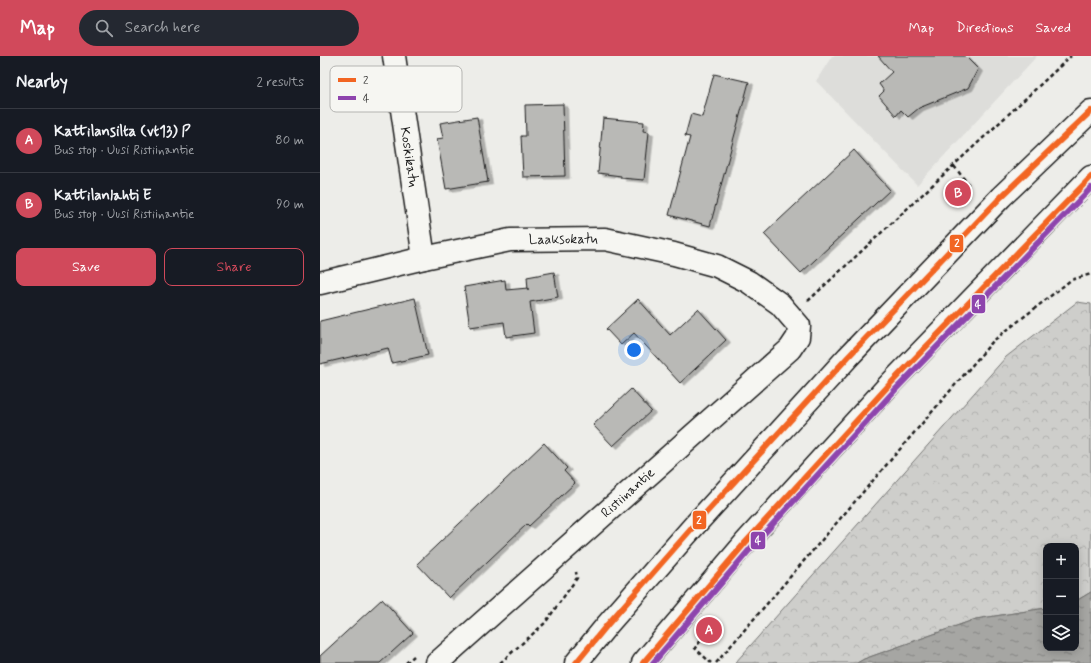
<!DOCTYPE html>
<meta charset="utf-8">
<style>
:root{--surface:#171b24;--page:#242831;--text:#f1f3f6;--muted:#9ea1a6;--line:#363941;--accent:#d1495b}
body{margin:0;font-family:Mynerve,sans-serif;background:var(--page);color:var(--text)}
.controls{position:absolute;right:12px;bottom:12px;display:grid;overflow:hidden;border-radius:8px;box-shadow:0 2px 10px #0003}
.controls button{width:36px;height:36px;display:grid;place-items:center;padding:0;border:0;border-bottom:1px solid var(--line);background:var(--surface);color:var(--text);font:20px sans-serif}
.you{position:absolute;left:314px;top:294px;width:14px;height:14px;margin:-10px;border:3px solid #fff;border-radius:50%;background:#1a73e8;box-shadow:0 0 0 6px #1a73e833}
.badge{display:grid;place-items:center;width:26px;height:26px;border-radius:50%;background:var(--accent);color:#fff;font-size:13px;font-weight:700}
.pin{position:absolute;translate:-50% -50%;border:2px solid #fff;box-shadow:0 1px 4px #0006}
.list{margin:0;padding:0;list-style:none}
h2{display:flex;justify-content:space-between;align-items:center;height:52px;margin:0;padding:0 16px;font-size:17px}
h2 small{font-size:13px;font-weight:400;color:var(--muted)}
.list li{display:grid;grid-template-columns:26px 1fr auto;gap:12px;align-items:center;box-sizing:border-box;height:64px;padding:0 16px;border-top:1px solid var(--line)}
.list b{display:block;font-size:15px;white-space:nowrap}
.list p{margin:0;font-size:13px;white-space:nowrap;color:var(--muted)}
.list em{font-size:13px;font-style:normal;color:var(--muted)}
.actions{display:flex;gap:8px;padding:12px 16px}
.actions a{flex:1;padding:9px 0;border:1px solid var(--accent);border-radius:8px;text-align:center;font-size:14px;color:var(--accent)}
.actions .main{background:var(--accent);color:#fff}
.icon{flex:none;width:22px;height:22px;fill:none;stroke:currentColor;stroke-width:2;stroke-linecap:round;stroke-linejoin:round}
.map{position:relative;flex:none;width:771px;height:607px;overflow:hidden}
header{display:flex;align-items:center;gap:24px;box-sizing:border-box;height:56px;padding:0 20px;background:var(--accent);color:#fff}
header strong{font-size:19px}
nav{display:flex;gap:22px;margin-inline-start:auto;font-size:14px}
.search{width:280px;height:36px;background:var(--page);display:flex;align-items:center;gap:10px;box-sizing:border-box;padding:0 14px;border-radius:22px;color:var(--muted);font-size:15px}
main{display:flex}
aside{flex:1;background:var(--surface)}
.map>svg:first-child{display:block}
.built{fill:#ddddda}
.forest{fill:url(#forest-crowns);stroke:#757574}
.water{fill:url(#water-ripples);stroke:#6f6f6d}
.building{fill:#b9b9b6;stroke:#1c1c1c;filter:url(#shadow)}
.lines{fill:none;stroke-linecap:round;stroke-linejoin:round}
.minor-casing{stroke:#1c1c1c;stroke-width:25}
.highway-casing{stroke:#1c1c1c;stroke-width:25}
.path{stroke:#1c1c1c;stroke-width:2.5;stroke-dasharray:4 3;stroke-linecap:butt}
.minor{stroke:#f6f6f2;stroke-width:22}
.highway{stroke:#f6f6f2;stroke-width:22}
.bus-1-casing{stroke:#f6f6f2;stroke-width:9}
.bus-2-casing{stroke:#f6f6f2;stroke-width:9}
.bus-1{stroke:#f26522;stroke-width:6}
.bus-2{stroke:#8e44ad;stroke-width:6}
.labels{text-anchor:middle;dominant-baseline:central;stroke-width:3;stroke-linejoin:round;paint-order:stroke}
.street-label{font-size:14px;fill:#1c1c1c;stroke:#f6f6f2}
.key{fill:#f6f6f2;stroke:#b5b5b2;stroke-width:1}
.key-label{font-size:11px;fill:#1c1c1c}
.line-badge{stroke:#f6f6f2;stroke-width:1.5}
.badge-label{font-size:11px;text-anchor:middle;font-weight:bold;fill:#fff}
</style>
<header>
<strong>Map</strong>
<div class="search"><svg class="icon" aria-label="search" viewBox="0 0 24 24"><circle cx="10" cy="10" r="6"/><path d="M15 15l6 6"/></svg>Search here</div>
<nav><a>Map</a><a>Directions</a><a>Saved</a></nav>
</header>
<main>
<aside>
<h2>Nearby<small>2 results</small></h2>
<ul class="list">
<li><span class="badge">A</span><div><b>Kattilansilta (vt13) P</b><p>Bus stop · Uusi Ristiinantie</p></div><em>80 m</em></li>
<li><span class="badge">B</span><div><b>Kattilanlahti E</b><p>Bus stop · Uusi Ristiinantie</p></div><em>90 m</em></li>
</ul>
<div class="actions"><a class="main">Save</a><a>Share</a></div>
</aside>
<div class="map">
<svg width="771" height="607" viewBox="0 0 771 607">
<defs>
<pattern id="forest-crowns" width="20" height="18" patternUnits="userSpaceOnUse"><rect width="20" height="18" fill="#cececb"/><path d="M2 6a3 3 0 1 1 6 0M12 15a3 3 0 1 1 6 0" fill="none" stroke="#b0b0ae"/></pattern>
<pattern id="water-ripples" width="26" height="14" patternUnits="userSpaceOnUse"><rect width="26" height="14" fill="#a6a6a3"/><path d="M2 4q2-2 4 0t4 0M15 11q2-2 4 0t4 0" fill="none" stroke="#868684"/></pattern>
<filter id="shadow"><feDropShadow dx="4.5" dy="2.5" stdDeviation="0" flood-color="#0004"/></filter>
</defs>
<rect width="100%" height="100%" fill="#edede9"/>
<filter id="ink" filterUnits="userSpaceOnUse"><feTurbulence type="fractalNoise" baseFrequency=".025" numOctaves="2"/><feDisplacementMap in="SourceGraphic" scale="8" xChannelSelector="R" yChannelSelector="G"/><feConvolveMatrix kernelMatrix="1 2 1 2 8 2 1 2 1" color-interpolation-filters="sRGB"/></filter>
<g filter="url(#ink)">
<path class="built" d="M512,0H717L597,129L496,25Z"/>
<path class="forest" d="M757,246L771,248V536L756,545V490H726V552L656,563L544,603L537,607H415L686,301Z"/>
<path class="water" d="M771,536V607H537L544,603L656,563L726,552V592H756V545Z"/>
<path class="building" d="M558,0H645L658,13L648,32L599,52L588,61L581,54L576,60L559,40L564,35L559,28L572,16Z
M394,18L429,26L390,170L349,159L370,81L365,80L371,58L382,61Z
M243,48L245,120L203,121L201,80H206L205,49Z
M157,61L168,126L126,133L117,83L123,82L120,67Z
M283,62L324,66L323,75L329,76L324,124L301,122V120L278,117Z
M534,94L570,134L481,217L444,178Z
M234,216L238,241L210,246L214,277L186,281L184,266L150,271L144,231L185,224L186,234L208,232V234L207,221Z
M95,242L108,299L72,307L68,292L0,308V265Z
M318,243L350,279L378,253L406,284L360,327L314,277L301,289L286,273Z
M311,333L331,355L293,390L273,369Z
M224,387L247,412L244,415L255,427L209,470L207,468L129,542L97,508Z
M62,543L93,577L60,607H0V600Z"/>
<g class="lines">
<g class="minor-casing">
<g id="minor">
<path id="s1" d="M74,0L104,202"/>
<path id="s2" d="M0,227L104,202L190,184L285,183L354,198L397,210L429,226L460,248L479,270L478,281L470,293L117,607"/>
</g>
</g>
<g class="highway-casing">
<path id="highway" d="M256,607L288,568L373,471L528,301L681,141L771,55
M323,607L425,487L570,328L771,121"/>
</g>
<path class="path" d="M634,110L648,128L638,137
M488,245L751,0
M389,574L375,592L391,607
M86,607L94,600
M180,607L225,567L257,522L256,516
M396,607L673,285L751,224L771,218"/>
<use href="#minor" class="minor"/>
<use href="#highway" class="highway"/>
<g class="bus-1-casing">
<path id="bus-1" d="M256,607L288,568L373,471L528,301L681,141L771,55
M323,607L425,487L570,328L771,121"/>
</g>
<g class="bus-2-casing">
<path id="bus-2" d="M333,607L431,492L576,333L771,132"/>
</g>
<use href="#bus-1" class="bus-1"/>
<use href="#bus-2" class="bus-2"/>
</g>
</g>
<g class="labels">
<g class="street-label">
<text stroke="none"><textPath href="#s1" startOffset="102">Koskikatu</textPath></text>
<text stroke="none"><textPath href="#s2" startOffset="248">Laaksokatu</textPath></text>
<text transform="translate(308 437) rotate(-42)">Ristiinantie</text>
</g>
</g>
<rect x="10" y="10" width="132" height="46" rx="6" class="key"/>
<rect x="18" y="22" width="18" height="4" fill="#f26522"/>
<rect x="18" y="40" width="18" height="4" fill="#8e44ad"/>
<g class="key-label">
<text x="43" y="28">2</text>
<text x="43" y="46">4</text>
</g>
<g class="line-badge">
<rect x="629" y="178" width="15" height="19" rx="4" fill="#f26522"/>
<rect x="651" y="238" width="15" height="20" rx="4" fill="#8e44ad"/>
<rect x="372" y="454" width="15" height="20" rx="4" fill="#f26522"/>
<rect x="430" y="475" width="16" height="19" rx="4" fill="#8e44ad"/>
</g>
<g class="badge-label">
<text x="637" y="191">2</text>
<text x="658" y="252">4</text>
<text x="379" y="468">2</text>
<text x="438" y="488">4</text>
</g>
</svg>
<div class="controls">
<button>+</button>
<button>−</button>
<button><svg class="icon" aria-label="layers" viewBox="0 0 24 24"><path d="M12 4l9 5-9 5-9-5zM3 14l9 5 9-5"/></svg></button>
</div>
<div class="you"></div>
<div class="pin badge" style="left:389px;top:574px">A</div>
<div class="pin badge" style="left:638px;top:137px">B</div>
</div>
</main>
